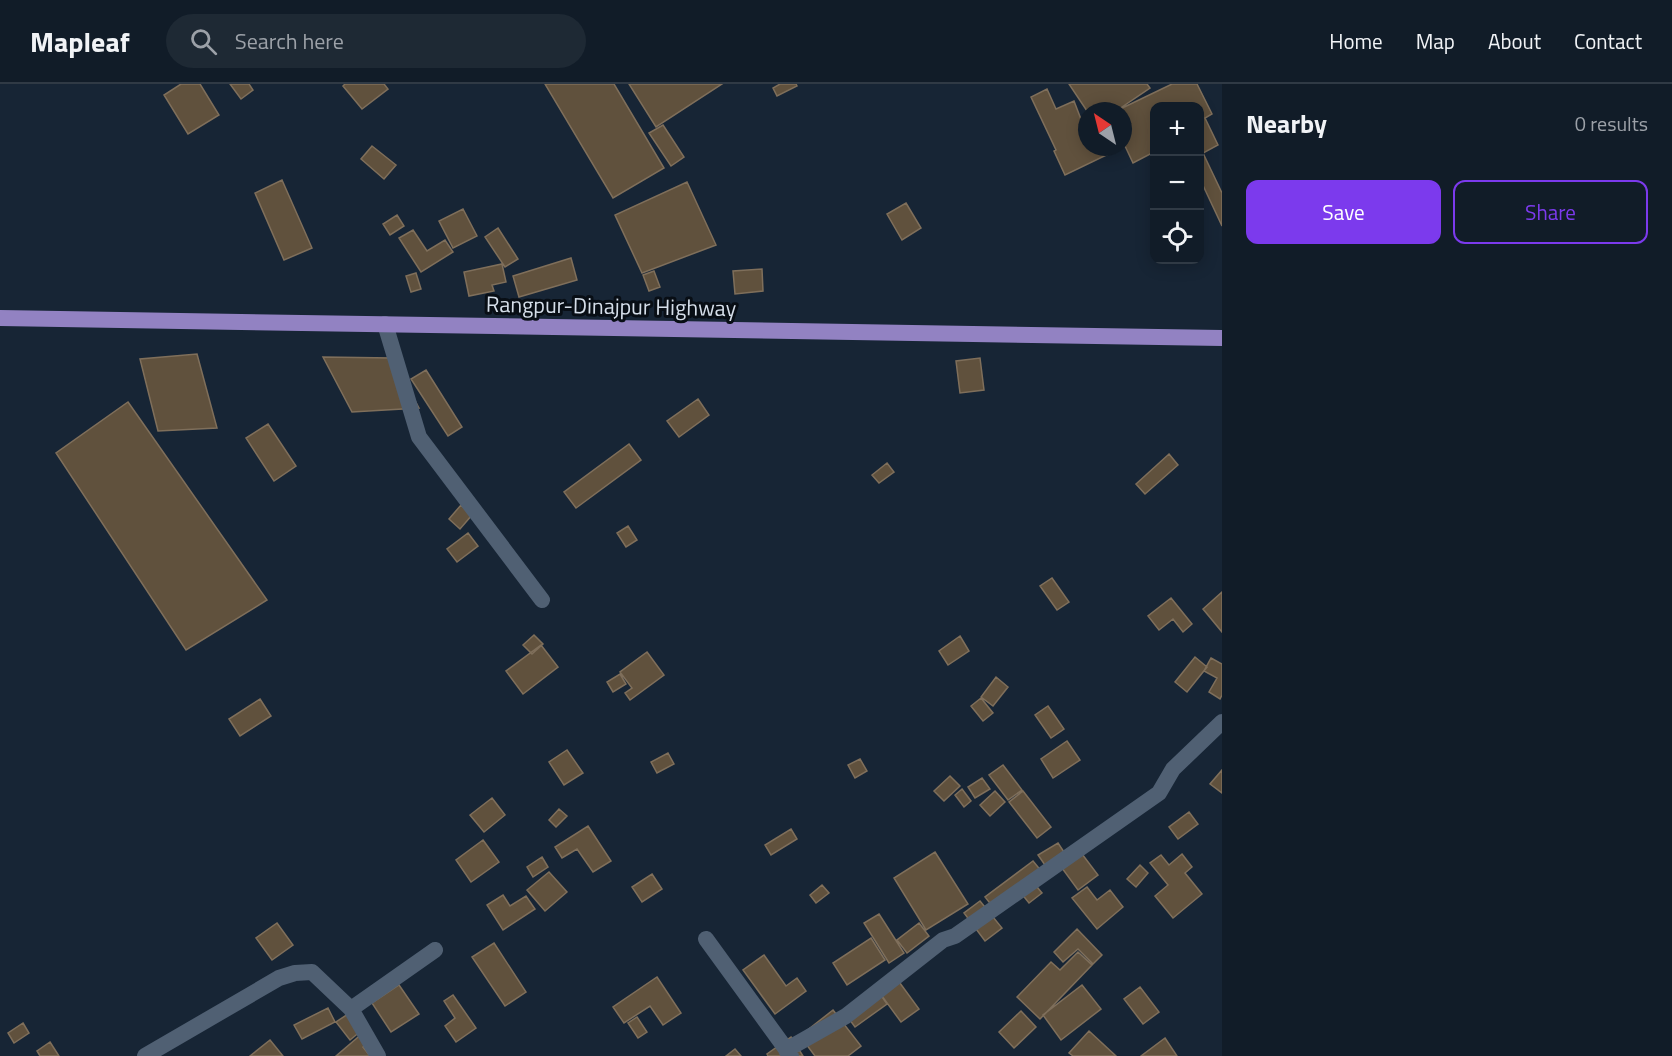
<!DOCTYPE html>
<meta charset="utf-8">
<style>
:root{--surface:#111c28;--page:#1e2934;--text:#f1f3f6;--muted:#9ca1a8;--line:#303a45;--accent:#7c3aed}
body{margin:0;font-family:"Titillium Web",sans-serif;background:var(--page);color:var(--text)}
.controls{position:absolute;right:18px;top:18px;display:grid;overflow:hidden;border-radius:12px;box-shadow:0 3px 15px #0003}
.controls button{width:54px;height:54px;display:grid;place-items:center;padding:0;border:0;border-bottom:2px solid var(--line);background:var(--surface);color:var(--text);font:30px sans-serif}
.compass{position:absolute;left:1078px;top:18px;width:54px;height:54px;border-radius:50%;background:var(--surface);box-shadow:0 3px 15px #0003;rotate:325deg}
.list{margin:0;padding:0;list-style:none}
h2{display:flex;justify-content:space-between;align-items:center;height:78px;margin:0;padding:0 24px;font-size:26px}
h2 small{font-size:20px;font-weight:400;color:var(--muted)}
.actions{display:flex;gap:12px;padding:18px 24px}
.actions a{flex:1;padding:14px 0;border:2px solid var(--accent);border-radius:12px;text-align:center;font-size:21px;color:var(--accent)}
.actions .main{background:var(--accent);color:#fff}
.icon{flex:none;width:33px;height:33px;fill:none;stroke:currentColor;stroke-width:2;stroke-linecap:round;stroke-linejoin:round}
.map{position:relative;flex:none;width:1222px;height:972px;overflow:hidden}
header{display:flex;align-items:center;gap:36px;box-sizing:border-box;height:84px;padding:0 30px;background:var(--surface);border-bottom:2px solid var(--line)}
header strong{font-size:28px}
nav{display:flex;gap:33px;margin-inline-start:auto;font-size:21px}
.search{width:420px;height:54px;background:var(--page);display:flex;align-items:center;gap:15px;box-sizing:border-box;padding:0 21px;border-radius:33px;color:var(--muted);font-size:22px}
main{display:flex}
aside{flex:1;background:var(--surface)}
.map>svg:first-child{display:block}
.building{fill:#60513d;stroke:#7f6f5b;stroke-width:1.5}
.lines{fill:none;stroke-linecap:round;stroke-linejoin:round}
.minor{stroke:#506073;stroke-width:16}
.trunk{stroke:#9282c2;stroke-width:16}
.labels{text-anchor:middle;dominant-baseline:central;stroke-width:6;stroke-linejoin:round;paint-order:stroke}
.street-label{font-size:22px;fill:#d5dee9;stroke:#080e15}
</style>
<header>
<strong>Mapleaf</strong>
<div class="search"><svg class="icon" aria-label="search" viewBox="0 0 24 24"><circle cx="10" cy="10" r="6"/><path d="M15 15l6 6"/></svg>Search here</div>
<nav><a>Home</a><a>Map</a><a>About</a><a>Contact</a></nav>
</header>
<main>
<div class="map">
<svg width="1222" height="972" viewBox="0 0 1222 972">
<rect width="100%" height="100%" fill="#172535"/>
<path class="building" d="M181,0H200L219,31L188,50L164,11Z
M230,0H249L253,6L241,15Z
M345,0H384L388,5L362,25L343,2Z
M545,0H614L664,84L613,114Z
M629,0H722L656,43Z
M780,0H796L797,2L777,12L773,4Z
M1069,0H1147L1150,4L1116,27H1087Z
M1172,0H1197L1212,30L1205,34L1218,61L1203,69L1222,109V142L1200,95V22H1154V68L1133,79L1125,62L1065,91L1054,67L1056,66L1031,13L1047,5L1056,25L1074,17L1084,43L1087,41V63H1123V27H1116Z
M663,41L684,73L671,82L649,49Z
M372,62L396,81L384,95L361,75Z
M282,96L312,164L284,176L255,109Z
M687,98L716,161L642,189L615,131Z
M906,119L921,144L902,156L887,130Z
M463,125L477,152L453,164L439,137Z
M397,131L404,142L390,151L383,140Z
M498,144L518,175L505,183L485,153Z
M413,146L427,167L445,156L453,168L421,188L399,154Z
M571,174L577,196L519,213L513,192Z
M502,180L506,198L492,201L494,207L469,212L464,188Z
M762,185L763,207L735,210L733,187Z
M654,187L660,203L649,207L643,191Z
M416,189L421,205L411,208L406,192Z
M197,270L217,344L158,347L140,275Z
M323,273L392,274L419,324L352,328Z
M980,274L984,306L960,309L956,277Z
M426,286L462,343L448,352L411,295Z
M698,315L709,331L679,353L667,337Z
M128,318L267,516L186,566L56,369Z
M268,340L296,382L274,397L246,354Z
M629,360L641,376L576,424L564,408Z
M1169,370L1178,381L1145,410L1136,400Z
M887,379L894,388L879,399L872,391Z
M461,421L472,431L460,445L449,435Z
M628,442L637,456L626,463L617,449Z
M468,449L478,462L457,478L447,465Z
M1052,494L1069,518L1057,526L1040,502Z
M1222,508V548L1203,525Z
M1171,514L1192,540L1183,548L1173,535L1159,546L1148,532Z
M534,551L543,560L532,570L523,561Z
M960,552L969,567L948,581L939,567Z
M541,561L558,583L523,610L506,587Z
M647,568L664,591L630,616L625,609L632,604L620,588Z
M1195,573L1207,583L1187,608L1175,598Z
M1211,574L1222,580V611L1220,615L1209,608L1217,594L1204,587Z
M620,590L626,600L613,608L607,598Z
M996,593L1008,603L993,622L981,613Z
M981,614L993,629L983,637L971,622Z
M260,615L271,632L240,652L229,635Z
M1048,622L1064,645L1051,654L1035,631Z
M1067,657L1080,676L1053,694L1041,675Z
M567,666L583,689L564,701L549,678Z
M668,669L674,680L657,689L651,678Z
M860,675L867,687L855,694L848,681Z
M1003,681L1022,706L1008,716L989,691Z
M1222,686V709L1210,700Z
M950,692L960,702L944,717L934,707Z
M982,694L990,705L975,714L968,703Z
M962,705L971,717L964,723L955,711Z
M995,707L1005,718L990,732L980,721Z
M1023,707L1051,743L1037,754L1009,718Z
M492,714L505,731L484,748L470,731Z
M559,725L567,732L556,743L549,736Z
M1189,728L1198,740L1178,755L1169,743Z
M588,742L611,777L593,788L577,765L562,774L555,763Z
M791,745L797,755L771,771L765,761Z
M483,756L499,778L471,798L456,776Z
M1058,759L1066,771L1047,784L1038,771Z
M1079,766L1098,791L1078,806L1059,780Z
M935,768L968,820L926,846L894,794Z
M1182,770L1192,783L1185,789L1202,810L1173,834L1155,812L1168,801L1150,779L1161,771L1169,781Z
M542,773L548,783L533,793L527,783Z
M1033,777L1043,789L1032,797L1042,809L1029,819L1021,809L997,828L985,813Z
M1140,781L1148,789L1136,803L1127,795Z
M549,788L567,808L545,827L527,806Z
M652,790L662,805L642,818L632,803Z
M822,801L829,809L816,819L810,811Z
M1087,803L1097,816L1110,806L1123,823L1097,845L1072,814Z
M503,811L510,822L526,812L535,825L503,846L487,821Z
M980,817L1002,844L985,857L964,829Z
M879,830L904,869L889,879L864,839Z
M277,839L293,861L272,876L256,854Z
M919,839L929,852L907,869L897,856Z
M1077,845L1102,871L1093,880L1078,865L1063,878L1054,868Z
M871,854L885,876L847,901L833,879Z
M494,859L526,908L505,922L472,873Z
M1078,868L1092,881L1040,935L1017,913L1051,878L1060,886Z
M764,871L786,902L797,894L806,907L775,930L743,886Z
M657,893L681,929L663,941L650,922L624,939L613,923Z
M897,895L919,925L901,938L879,908Z
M399,901L419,930L391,948L372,919Z
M1082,901L1101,925L1061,956L1043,931Z
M1140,903L1159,928L1143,940L1124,915Z
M876,904L887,920L855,943L844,928Z
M453,911L476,944L456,958L445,942L455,934L444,917Z
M328,924L335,938L302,955L294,941Z
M833,926L861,962L848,972H815L800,952Z
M1021,927L1036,943L1014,964L999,948Z
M348,930L361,947L350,956L336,938Z
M637,933L647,948L638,954L628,939Z
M23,939L29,949L14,959L8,949Z
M1089,947L1116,972H1073L1069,969Z
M364,948L371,956L363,963L370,972H336Z
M791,953L803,972H768L767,970Z
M1165,954L1177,972H1141Z
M270,956L283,972H250Z
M50,958L59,972H40L37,967Z
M735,965L741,972H726Z"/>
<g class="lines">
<path class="minor" d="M385,240L419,353L542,516
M706,855L791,972
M351,925L435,866
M786,966L846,932L943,856L955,852L1159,709L1173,685L1222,638
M145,972L279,894L295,889L312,888L351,925L378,972"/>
<path class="trunk" d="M0,234L1222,254"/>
</g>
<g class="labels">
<g class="street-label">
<text transform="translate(611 222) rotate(1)">Rangpur-Dinajpur Highway</text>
</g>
</g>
</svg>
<div class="controls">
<button>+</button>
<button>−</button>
<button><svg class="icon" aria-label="locate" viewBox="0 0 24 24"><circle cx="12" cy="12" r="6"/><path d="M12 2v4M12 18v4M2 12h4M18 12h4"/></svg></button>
</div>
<svg class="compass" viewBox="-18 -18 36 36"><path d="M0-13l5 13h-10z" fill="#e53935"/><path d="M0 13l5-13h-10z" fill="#9ca1a8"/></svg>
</div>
<aside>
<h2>Nearby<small>0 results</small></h2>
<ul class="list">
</ul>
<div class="actions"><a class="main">Save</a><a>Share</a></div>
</aside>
</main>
